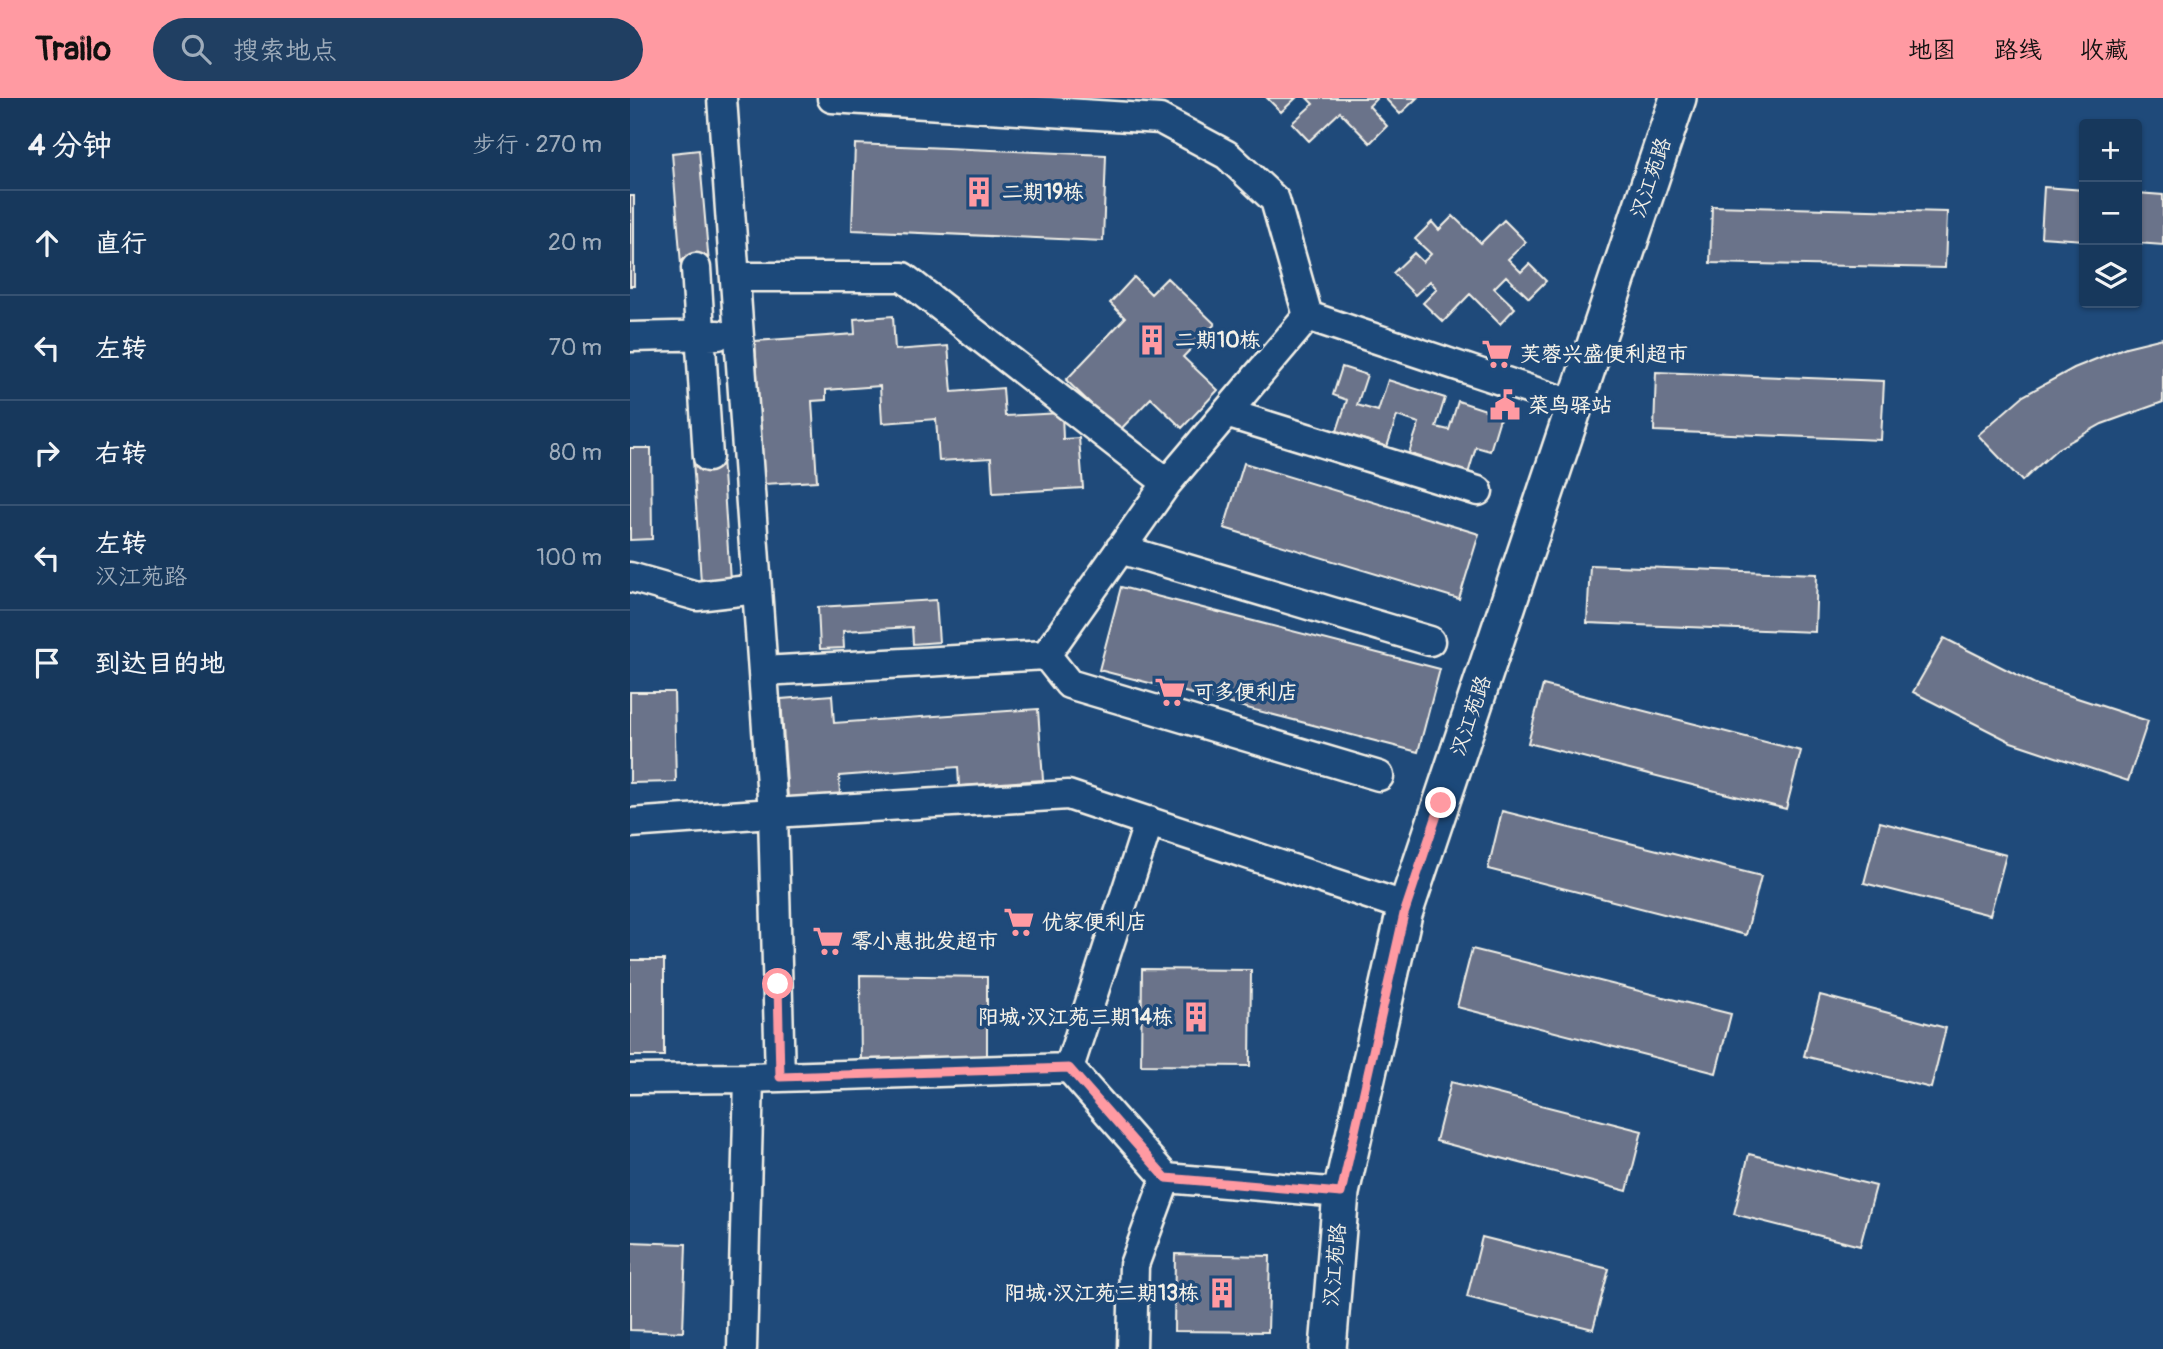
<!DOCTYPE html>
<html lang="zh">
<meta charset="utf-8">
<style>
:root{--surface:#17385c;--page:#203f62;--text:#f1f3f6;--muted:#9eacbb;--line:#365272;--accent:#ff9aa2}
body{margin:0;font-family:Pangolin,"LXGW WenKai TC",sans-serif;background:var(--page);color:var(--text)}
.controls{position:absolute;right:21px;top:21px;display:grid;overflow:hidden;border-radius:7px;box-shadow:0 2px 5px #0004}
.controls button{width:63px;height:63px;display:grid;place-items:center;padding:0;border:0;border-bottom:2px solid var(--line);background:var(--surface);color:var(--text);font:35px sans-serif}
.stop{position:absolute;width:21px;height:21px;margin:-16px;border:5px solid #ff9aa2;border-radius:50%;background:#fff}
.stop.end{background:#ff9aa2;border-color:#fff;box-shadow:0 2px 7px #0008}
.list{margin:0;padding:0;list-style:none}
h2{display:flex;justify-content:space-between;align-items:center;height:91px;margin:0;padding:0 28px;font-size:30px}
h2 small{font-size:23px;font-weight:400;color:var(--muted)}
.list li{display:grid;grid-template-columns:46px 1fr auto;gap:21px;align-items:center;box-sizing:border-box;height:105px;padding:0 28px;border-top:2px solid var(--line)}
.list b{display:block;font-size:26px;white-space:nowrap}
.list p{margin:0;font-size:23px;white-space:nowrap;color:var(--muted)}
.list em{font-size:23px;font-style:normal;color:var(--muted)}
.icon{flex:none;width:38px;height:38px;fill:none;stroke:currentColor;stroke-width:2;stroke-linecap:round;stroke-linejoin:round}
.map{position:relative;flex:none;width:1533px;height:1251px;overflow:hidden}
header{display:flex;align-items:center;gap:42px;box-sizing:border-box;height:98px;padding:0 35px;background:var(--accent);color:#111}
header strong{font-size:33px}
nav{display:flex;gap:38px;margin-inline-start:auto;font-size:24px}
.search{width:490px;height:63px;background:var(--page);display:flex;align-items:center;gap:18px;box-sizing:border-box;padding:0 24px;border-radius:38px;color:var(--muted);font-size:26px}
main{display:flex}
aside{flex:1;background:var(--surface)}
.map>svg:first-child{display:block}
.building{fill:#6a738a;stroke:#f4f1e8;stroke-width:2}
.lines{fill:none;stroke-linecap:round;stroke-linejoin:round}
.minor-casing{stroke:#f4f1e8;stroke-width:33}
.tertiary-casing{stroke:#f4f1e8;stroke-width:40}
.minor{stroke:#1f4a7a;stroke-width:28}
.tertiary{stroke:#1f4a7a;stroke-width:35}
.route{stroke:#ff9aa2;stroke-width:9}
.labels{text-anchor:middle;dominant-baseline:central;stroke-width:7;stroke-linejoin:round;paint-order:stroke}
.street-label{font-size:21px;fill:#f4f1e8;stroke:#1f4a7a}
.poi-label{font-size:21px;font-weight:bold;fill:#f4f1e8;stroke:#1f4a7a;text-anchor:start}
</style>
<header>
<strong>Trailo</strong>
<div class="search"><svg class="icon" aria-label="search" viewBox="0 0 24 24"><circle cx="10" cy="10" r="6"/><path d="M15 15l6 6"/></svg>搜索地点</div>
<nav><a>地图</a><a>路线</a><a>收藏</a></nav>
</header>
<main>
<aside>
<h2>4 分钟<small>步行 · 270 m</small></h2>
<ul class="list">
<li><svg class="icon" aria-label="ahead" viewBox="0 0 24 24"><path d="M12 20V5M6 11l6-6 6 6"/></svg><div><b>直行</b></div><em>20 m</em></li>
<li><svg class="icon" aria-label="left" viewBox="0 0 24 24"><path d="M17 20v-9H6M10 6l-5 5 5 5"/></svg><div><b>左转</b></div><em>70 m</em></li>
<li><svg class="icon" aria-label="right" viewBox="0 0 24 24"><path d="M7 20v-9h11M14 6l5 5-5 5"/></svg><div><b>右转</b></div><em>80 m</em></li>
<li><svg class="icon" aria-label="left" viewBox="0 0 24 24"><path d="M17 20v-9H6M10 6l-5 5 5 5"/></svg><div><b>左转</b><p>汉江苑路</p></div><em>100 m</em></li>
<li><svg class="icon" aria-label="arrive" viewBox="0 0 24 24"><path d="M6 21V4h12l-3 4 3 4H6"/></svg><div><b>到达目的地</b></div></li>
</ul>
</aside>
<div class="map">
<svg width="1533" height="1251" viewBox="0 0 1533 1251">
<rect width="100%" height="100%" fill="#1f4a7a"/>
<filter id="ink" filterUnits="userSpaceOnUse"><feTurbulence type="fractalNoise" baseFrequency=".0143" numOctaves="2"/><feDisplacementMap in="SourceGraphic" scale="14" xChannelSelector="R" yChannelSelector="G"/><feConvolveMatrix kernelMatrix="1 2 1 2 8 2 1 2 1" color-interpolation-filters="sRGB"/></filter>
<g filter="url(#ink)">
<path class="building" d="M637,0H666L651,14Z
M677,0H747L739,8L757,28L740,45L710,14L679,43L662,25L683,6Z
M755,0H787L770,16Z
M225,46L476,57L473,143L222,132Z
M69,52L80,177L52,179L42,55Z
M1414,89L1454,92V142L1411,139Z
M1507,95L1533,97V147L1507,145Z
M0,98H4V188H0Z
M1082,108L1317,114L1315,170L1080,165Z
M823,118L851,145L874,122L896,144L878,161L891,174L899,166L916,183L899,200L876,178L864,190L885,210L870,226L840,196L813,224L793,205L807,191L800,183L785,197L763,175L784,155L793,164L801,156L785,141L802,124L809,132Z
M504,179L521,196L537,180L585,226L553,259L588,292L552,330L521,300L489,333L436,282L495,220L480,205Z
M263,218L265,252L318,248L322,294L373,290L375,318L432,315L433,341L449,340L453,390L363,395L361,360L309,363L306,321L252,325L250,288L196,292V302L182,303L187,383L134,386L125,243L225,236L224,221Z
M1533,240V304L1472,326L1427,351L1392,383L1348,337L1393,298L1444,270L1496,249Z
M712,269L737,277L727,307L748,313L758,282L815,300L806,329L819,332L828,303L871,317L860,353L846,349L838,376L778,358L789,325L767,318L757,349L707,333L717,302L703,297Z
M1026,274L1254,283L1251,342L1024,333Z
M91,344L100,483L71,484L62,346Z
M0,350H21L22,441L0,442Z
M614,365L849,436L829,501L594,430Z
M960,467L1187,476L1185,534L957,525Z
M491,489L810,571L788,654L469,572Z
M306,502L309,544L283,546L282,529L213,533L214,550L190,551L188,509Z
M1314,540L1407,587L1518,623L1498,683L1381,644L1283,594Z
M913,587L1171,653L1156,711L898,645Z
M0,594H44L46,684L0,685Z
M202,597L204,625L408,611L413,682L329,688L328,669L209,678L210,696L158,700L151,601Z
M872,713L1131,778L1116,837L858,771Z
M1250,724L1376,757L1360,817L1234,785Z
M842,851L1101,916L1086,975L827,909Z
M0,862H34V958H0Z
M512,871L621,872L620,968L511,967Z
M230,877L357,879V962L231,964Z
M1190,897L1316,930L1301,990L1174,958Z
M821,984L1012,1033L997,1093L806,1043Z
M1119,1056L1246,1088L1230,1148L1104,1116Z
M852,1139L979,1171L963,1231L837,1199Z
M0,1144L56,1146L53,1234L0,1232Z
M545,1156L640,1158L638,1234L544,1233Z"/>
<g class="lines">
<g class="minor-casing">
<path id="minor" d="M202,0L530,21L597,57L645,102L678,218L945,307
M66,170L78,359
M105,179H273L537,385L416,557L133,573
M0,239L88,237
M596,315L848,393
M537,385L678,218
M490,451L800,543
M0,479L67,498L127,491
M416,557L439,586L749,678
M0,725L143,715L92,0
M439,970L536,1080L504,1167L502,1251
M150,979L439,970L519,723
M0,981L119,980
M536,1080L711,1095
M112,1251L119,980L150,979L143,715L438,697L765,805"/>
</g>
<g class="tertiary-casing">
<path id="tertiary" d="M698,1251L711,1095L774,816L1048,0"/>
</g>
<use href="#minor" class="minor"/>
<use href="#tertiary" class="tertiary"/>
</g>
</g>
<g class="lines" filter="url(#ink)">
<path class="route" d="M148,886L150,979L439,970L536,1080L711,1095L774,816L811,705"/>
</g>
<defs>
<g id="building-bare" transform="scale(2.415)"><path d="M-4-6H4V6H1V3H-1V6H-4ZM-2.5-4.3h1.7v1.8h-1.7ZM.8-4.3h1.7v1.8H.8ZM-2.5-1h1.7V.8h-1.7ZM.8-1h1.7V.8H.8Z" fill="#ff9aa2" stroke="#1f4a7a" stroke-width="2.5" paint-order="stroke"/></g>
<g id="supermarket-bare" transform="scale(2.415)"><path d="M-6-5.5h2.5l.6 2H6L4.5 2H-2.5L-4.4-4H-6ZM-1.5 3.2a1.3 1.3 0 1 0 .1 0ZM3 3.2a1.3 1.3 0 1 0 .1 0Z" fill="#ff9aa2" stroke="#1f4a7a" stroke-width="2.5" paint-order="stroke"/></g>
<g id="civic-bare" transform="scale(2.415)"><path d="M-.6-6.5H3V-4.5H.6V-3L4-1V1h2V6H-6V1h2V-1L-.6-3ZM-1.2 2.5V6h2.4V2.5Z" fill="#ff9aa2" stroke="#1f4a7a" stroke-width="2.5" paint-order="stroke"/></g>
</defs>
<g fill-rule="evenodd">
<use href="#building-bare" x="349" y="94"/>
<use href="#building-bare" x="522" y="242"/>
<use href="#supermarket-bare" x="867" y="256"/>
<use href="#civic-bare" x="875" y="307"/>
<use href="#supermarket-bare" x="540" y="594"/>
<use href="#supermarket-bare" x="389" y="824"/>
<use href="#supermarket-bare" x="198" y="843"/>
<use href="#building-bare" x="566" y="919"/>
<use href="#building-bare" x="592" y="1195"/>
</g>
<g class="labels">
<g class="street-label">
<text transform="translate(1021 80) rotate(-71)">汉江苑路</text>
<text transform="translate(841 618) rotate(-71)">汉江苑路</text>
<text transform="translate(705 1167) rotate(-85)">汉江苑路</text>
</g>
<g class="poi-label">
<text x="372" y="94">二期19栋</text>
<text x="545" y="242">二期10栋</text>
<text x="890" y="256">芙蓉兴盛便利超市</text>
<text x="898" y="307">菜鸟驿站</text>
<text x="563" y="594">可多便利店</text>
<text x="412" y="824">优家便利店</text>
<text x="221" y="843">零小惠批发超市</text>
<text x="543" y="919" text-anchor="end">阳城·汉江苑三期14栋</text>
<text x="569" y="1195" text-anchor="end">阳城·汉江苑三期13栋</text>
</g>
</g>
</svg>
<div class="controls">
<button>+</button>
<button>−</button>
<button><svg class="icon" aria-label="layers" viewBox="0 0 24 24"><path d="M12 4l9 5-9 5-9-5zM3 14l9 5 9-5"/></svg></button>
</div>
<div class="stop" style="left:148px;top:886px"></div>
<div class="stop end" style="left:811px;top:705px"></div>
</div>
</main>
